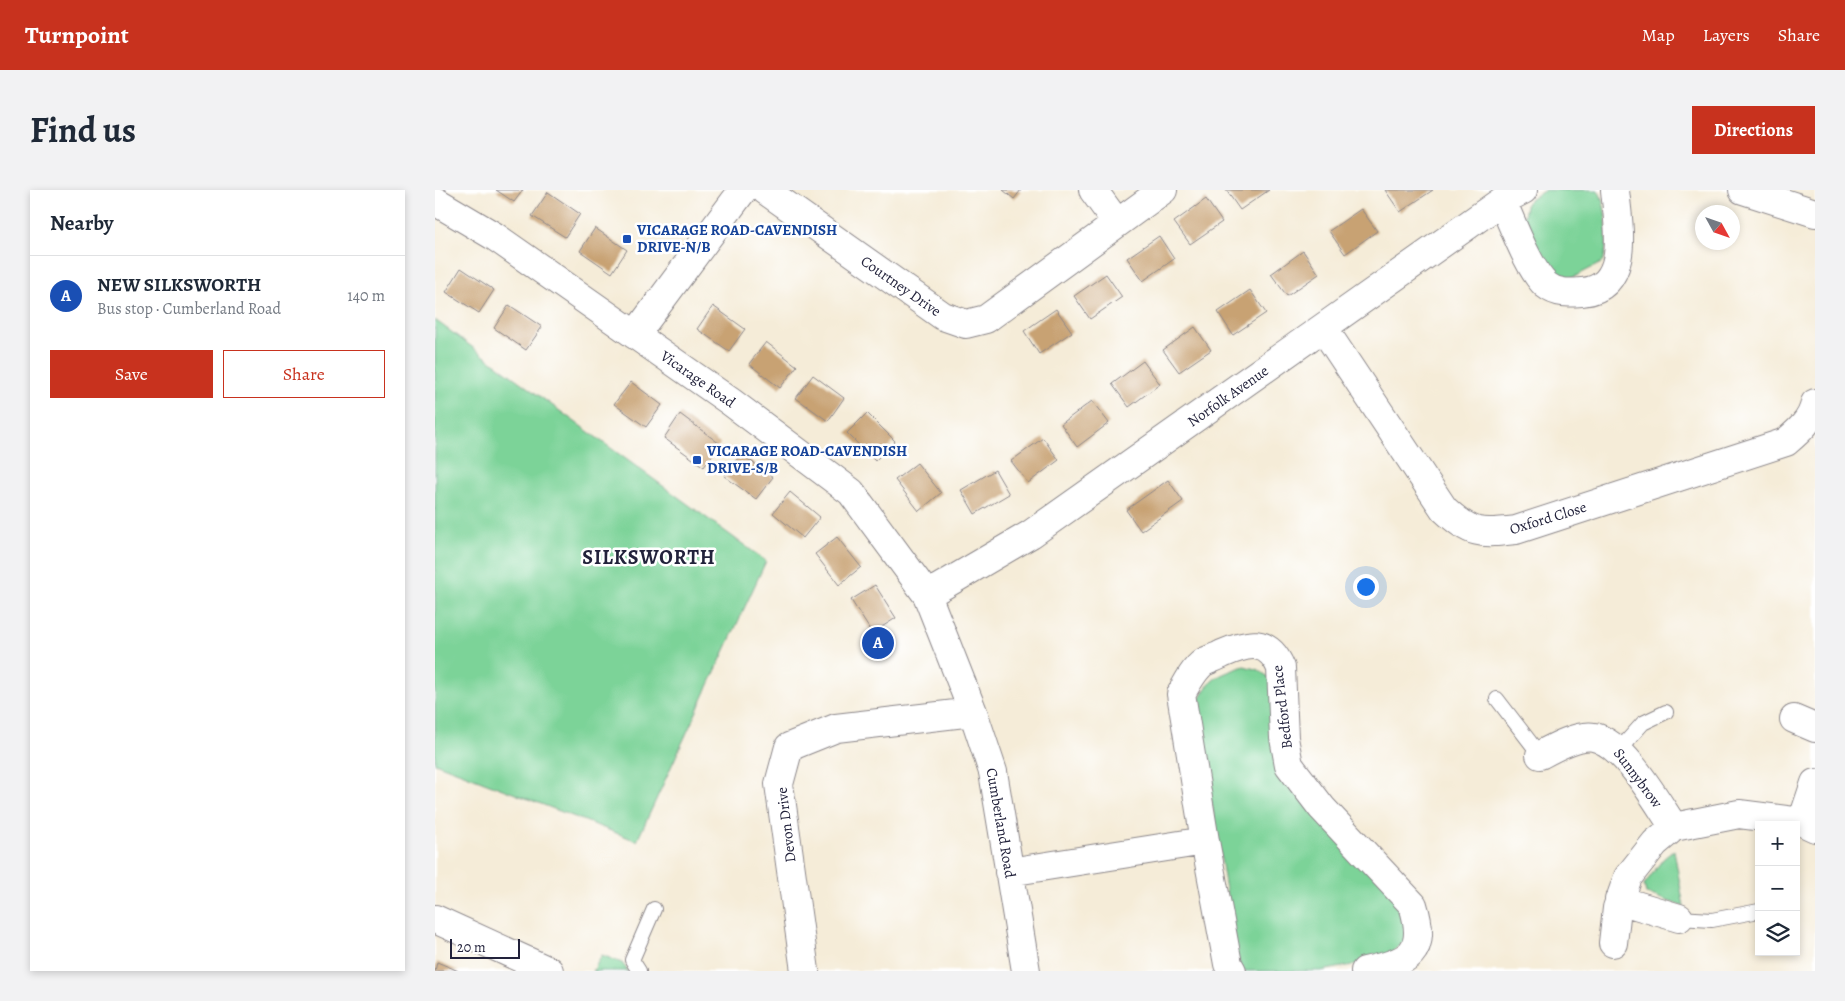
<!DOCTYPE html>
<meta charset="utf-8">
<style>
:root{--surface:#fff;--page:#f2f2f3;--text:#1f2937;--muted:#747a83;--line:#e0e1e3;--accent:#c8321e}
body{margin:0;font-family:Alegreya,serif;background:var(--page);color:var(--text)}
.controls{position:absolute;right:15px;bottom:15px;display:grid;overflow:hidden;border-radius:0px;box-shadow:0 2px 8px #0003}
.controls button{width:45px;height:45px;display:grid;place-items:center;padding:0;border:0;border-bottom:1px solid var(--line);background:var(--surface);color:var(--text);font:25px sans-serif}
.compass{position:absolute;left:1260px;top:15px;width:45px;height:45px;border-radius:50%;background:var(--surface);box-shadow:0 2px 8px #0003;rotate:130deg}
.scale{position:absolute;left:15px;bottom:12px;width:70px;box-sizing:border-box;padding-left:5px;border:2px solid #22223b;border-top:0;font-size:14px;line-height:18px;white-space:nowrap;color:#22223b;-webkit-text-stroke:4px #fff;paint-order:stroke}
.you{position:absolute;left:930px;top:396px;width:18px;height:18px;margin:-12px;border:4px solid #fff;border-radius:50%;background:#1a73e8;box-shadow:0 0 0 8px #1a73e833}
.badge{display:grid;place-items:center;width:32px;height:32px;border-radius:50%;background:var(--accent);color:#fff;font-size:16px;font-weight:700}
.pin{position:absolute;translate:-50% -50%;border:2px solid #fff;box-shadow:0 1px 5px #0006}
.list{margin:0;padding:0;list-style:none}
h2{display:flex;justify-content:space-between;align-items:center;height:65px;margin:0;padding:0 20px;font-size:21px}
h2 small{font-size:16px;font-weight:400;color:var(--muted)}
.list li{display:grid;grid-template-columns:32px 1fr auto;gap:15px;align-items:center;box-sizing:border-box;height:80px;padding:0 20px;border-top:1px solid var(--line)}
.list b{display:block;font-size:19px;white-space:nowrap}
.list p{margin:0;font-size:16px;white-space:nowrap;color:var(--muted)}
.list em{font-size:16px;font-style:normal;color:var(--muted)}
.actions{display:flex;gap:10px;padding:15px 20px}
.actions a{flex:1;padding:11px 0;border:1px solid var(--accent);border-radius:0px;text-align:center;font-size:18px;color:var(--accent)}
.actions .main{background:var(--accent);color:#fff}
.icon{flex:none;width:28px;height:28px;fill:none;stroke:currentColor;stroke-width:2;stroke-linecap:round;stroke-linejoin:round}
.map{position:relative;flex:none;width:1380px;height:781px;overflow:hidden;border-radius:0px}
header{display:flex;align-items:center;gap:30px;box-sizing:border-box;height:70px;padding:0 25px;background:var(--accent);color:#fff}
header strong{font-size:24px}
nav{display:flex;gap:28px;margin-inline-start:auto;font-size:18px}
.intro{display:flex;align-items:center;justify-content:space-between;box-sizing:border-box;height:120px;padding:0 30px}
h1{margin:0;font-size:35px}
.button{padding:12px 22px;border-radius:0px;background:var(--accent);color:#fff;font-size:18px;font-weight:700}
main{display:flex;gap:30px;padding:0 30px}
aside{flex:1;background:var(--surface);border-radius:0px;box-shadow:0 2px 8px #0003}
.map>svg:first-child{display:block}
.green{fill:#7bd398;stroke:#4e7a6a}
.building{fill:#c8a273}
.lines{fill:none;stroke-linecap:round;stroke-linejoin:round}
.lane-casing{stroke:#8c878a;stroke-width:16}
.street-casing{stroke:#8c878a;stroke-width:30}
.lane{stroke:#fff;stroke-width:14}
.street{stroke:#fff;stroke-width:28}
.transit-dot{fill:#1a4fb4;stroke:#fff;stroke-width:2}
.labels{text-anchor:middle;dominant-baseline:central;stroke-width:5;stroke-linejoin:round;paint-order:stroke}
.transit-label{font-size:15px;font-weight:bold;fill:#164399;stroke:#fff;text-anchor:start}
.street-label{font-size:15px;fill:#22223b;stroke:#fff}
.district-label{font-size:20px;font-weight:bold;letter-spacing:1px;fill:#22223b;stroke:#fff}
</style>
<header>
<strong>Turnpoint</strong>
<nav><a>Map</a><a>Layers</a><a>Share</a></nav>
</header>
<div class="intro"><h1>Find us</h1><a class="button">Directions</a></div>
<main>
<aside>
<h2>Nearby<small></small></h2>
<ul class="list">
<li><span class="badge" style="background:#1a4fb4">A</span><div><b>NEW SILKSWORTH</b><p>Bus stop · Cumberland Road</p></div><em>140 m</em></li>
</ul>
<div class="actions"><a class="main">Save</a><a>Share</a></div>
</aside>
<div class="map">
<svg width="1380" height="781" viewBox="0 0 1380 781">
<rect width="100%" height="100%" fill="#fff"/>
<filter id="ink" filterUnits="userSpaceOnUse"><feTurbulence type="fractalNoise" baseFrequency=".02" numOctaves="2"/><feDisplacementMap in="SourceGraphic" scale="10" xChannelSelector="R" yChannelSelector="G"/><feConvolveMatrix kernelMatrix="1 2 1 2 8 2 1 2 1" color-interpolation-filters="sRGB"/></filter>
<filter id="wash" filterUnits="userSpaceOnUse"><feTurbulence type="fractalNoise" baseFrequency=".0096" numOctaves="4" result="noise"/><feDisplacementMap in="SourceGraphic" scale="20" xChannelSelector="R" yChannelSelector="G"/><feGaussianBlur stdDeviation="1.12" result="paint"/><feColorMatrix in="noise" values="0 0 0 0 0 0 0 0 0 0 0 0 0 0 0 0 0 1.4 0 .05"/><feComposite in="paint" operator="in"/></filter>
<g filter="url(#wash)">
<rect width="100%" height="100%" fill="#f5ecd8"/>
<path class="green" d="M1110,0H1163C1173,16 1174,54 1168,72L1135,89L1121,88L1113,80L1088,30L1092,12Z
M0,130L331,371L202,651L0,573Z
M809,476L824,480L837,490L840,545L970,723L971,751L949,769L886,781H807L802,767L761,516C775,487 780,487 809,476Z
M1239,660L1249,717L1211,703L1209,695L1228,669Z
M167,765L187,773L193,781H158Z"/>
<g id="blocks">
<path class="building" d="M61,0H88L79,12Z
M568,0H586L579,9Z
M791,0H834L805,20Z
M950,0H998L965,22Z
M113,2L145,24L130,47L97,26Z
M771,9L787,32L755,54L739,32Z
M926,19L942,41L910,64L894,41Z
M160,38L192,60L177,83L145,61Z
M724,46L739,69L708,91L692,68Z
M868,61L884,84L852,106L836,84Z
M26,78L59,100L44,123L11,102Z
M671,84L687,107L655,129L639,106Z
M815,100L831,123L798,145L783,122Z
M74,115L107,137L91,160L59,138Z
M278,116L310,139L294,161L262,139Z
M621,119L637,142L604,164L589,141Z
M760,137L776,160L744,182L728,160Z
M331,152L362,176L345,198L314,174Z
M708,171L725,194L694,217L677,194Z
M378,185L409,208L393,231L361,208Z
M196,192L227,215L211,237L179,214Z
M657,211L674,233L642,257L626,234Z
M432,223L460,251L440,271L412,243Z
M245,224L285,254L269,277L229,248Z
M608,248L624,270L593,293L576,271Z
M306,264L338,287L321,309L289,286Z
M482,273L506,303L484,321L460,290Z
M560,280L574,304L540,324L526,300Z
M733,290L748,311L706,341L691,320Z
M355,302L385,327L368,348L338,323Z
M402,347L426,377L404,395L380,364Z
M440,395L461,428L437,443L416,410Z
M2,772L19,779L23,781H0Z"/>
</g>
</g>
<g filter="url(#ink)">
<use href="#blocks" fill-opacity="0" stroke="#8c878a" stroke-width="1"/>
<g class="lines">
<g class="lane-casing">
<path id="lane" d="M1062,509L1105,565
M1183,561L1208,533L1231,522
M1244,728L1277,730L1324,721
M204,781L197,770L219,719"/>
</g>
<g class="street-casing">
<path id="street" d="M330,0L508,126L531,134L551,129L728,0
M658,0L682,33
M1308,0L1380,23
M0,11L59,46L296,212L416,302L492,405L538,522L558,582L591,781
M1067,11C1077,32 1094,80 1111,95C1122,104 1134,103 1147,102C1197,98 1183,33 1180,0
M889,139L1009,319C1037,345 1045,344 1081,340L1351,252C1364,241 1377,230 1380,213
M200,145L308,0
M492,405L596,344L1067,11L1088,0
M1359,529L1380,538
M1105,565C1118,558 1143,544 1159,547C1190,554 1221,611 1239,637
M1367,632L1380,593
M574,682L770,651
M1184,710L1244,728
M0,729L114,781
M1178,753L1182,718L1193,687L1220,653L1239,637L1304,624L1367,632L1380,638
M370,781L344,594L354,557L401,538L538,522
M797,781L793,774L770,651L746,504C752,493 759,479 769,472C775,469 782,467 787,464C812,453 833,447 846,478L849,548L854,575L887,618L978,715C993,764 974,772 930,781"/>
</g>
<use href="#lane" class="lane"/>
<use href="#street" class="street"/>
</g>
</g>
<g class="transit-dot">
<rect x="187" y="44" width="10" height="10" rx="2.5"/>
<rect x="257" y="265" width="10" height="10" rx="2.5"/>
</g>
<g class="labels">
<g class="transit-label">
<text x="202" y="40">VICARAGE ROAD-CAVENDISH<tspan x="202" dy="17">DRIVE-N/B</tspan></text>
<text x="272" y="261">VICARAGE ROAD-CAVENDISH<tspan x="272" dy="17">DRIVE-S/B</tspan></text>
</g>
<g class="street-label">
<text transform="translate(466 96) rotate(35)">Courtney Drive</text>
<text transform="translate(263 189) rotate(35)">Vicarage Road</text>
<text transform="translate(793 206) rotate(-35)">Norfolk Avenue</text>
<text transform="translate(1113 328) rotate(-17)">Oxford Close</text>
<text transform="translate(847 517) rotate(-97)">Bedford Place</text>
<text transform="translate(1203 588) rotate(53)">Sunnybrow</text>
<text transform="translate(566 633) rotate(80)">Cumberland Road</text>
<text transform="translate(351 635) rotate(-97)">Devon Drive</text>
</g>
<g class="district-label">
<text x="214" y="367">SILKSWORTH</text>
</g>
</g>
</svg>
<div class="controls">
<button>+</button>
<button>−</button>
<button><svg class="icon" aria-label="layers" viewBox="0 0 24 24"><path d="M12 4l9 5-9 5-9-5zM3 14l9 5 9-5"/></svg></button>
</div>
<svg class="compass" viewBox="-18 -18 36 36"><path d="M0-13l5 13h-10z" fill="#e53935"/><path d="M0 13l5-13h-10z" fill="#747a83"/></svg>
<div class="scale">20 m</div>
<div class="you"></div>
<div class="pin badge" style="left:443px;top:453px;background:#1a4fb4">A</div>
</div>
</main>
